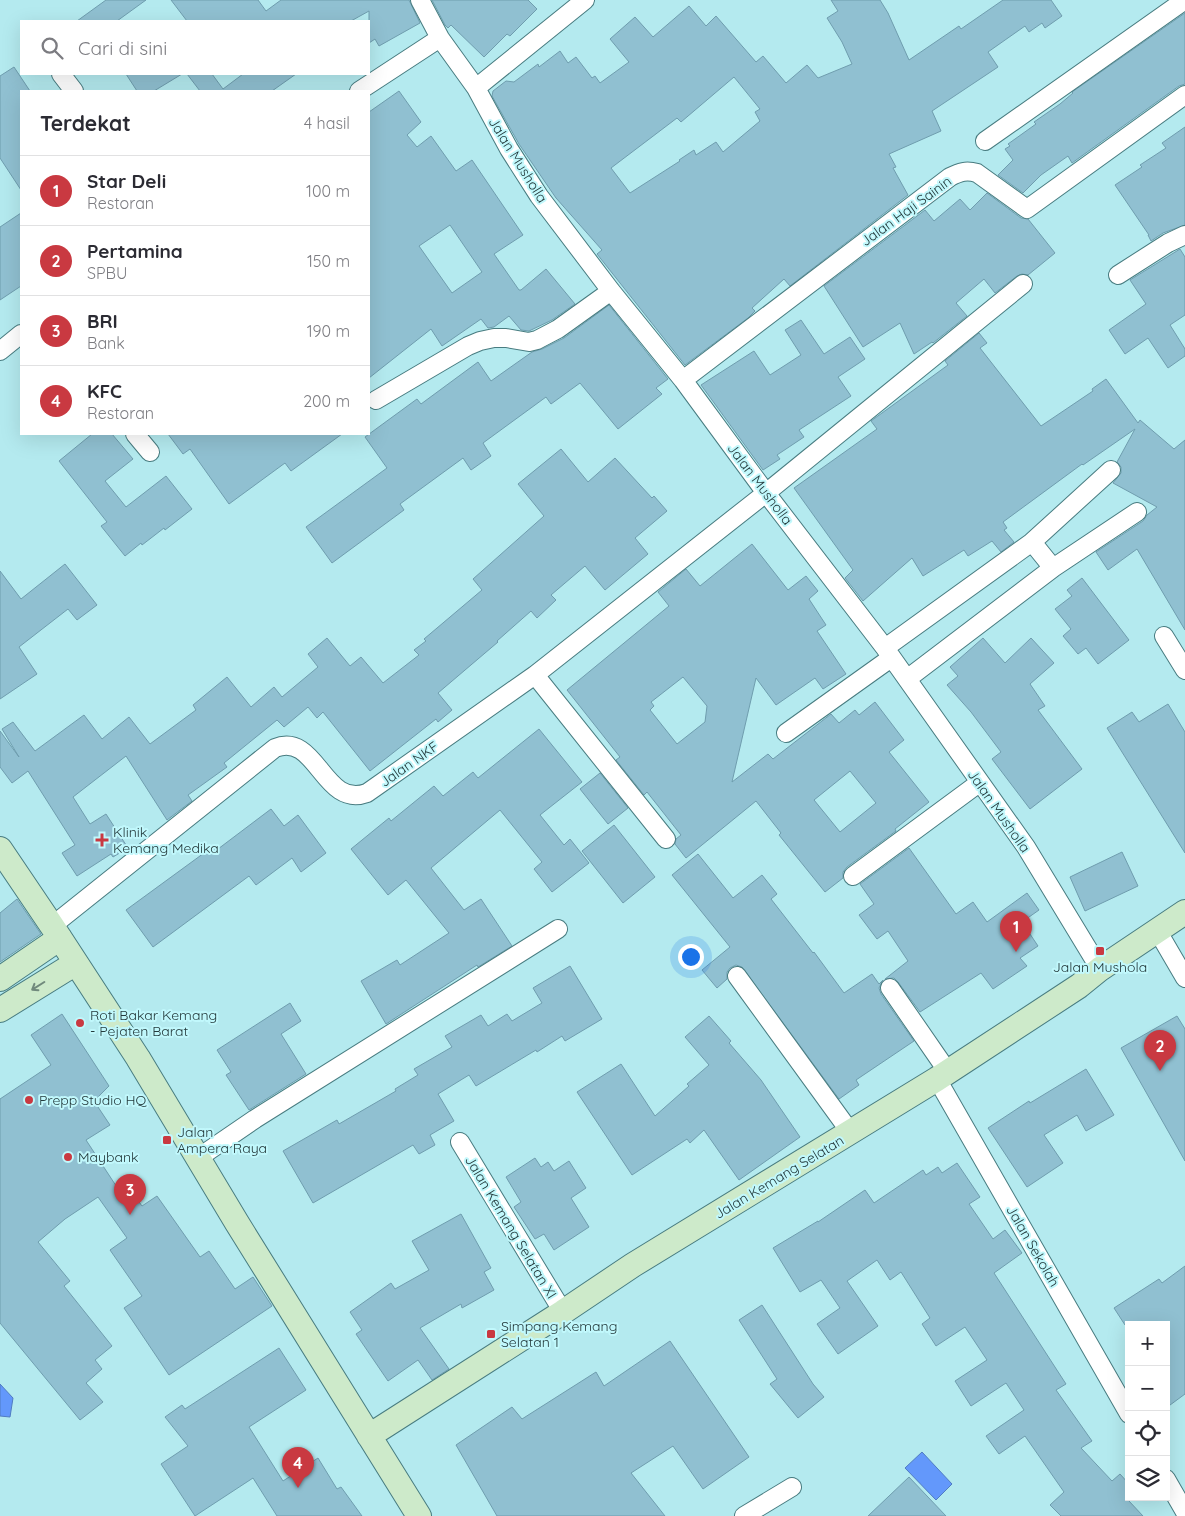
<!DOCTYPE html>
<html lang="id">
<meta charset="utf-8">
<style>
:root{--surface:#fff;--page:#f2f2f3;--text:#2b2b33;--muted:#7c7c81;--line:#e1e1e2;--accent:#c93941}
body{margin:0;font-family:Quicksand,sans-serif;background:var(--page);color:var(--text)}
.controls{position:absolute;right:15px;bottom:15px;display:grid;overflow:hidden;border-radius:0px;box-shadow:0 5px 20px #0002}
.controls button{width:45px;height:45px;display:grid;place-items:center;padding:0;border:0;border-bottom:1px solid var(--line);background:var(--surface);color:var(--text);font:25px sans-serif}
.you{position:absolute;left:690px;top:956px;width:18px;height:18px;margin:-12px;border:4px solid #fff;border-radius:50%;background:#1a73e8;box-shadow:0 0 0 8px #1a73e833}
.badge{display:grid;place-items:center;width:32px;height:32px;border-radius:50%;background:var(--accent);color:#fff;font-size:16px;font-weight:700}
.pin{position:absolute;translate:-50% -41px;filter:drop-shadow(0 1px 2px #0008)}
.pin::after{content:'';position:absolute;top:26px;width:18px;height:15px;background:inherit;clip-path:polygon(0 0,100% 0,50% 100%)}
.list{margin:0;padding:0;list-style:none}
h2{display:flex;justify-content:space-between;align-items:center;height:65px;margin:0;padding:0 20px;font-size:21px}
h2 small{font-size:16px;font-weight:400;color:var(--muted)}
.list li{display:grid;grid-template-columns:32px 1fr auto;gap:15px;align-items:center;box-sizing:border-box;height:70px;padding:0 20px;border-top:1px solid var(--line)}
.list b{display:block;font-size:19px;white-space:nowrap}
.list p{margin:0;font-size:16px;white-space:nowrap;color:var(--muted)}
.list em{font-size:16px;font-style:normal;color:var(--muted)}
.icon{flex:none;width:28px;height:28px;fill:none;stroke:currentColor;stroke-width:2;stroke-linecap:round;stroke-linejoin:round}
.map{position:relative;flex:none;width:1185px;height:1516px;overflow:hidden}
.search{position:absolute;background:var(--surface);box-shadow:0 5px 20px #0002;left:20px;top:20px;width:350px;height:55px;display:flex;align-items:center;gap:12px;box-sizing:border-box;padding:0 18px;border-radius:0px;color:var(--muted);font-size:19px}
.panel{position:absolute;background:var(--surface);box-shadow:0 5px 20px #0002;left:20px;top:90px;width:350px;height:345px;border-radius:0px}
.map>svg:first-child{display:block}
.water{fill:#6398fb;stroke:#507cc2}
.building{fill:#90c0d1;stroke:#6f9dae;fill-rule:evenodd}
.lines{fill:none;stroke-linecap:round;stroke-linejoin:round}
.street-casing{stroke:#487c80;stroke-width:20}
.secondary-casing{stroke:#487c80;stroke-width:26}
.street{stroke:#fff;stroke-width:18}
.secondary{stroke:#cdeaca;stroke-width:24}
.oneway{stroke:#70897c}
.poi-dot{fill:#c93941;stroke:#c1f8fc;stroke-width:2}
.labels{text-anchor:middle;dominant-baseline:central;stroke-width:4;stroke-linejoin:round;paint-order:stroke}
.street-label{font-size:14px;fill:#243a3c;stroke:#c1f8fc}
.poi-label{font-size:14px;fill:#243a3c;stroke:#c1f8fc;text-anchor:start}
</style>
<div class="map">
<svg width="1185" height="1516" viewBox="0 0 1185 1516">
<rect width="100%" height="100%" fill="#b4eaef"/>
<path class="water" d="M0,1384L13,1398L10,1417L0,1416Z
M922,1452L952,1484L936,1500L905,1468Z"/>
<path class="building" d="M106,0H146L117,21H77Z
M171,0H258L266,11L281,0H409L420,23L379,46L375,39L369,43V11L351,21H187Z
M432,0H528L537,9L510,36L507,34L484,57L451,25L448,28L445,25Z
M831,0H880L888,13L909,60L959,26L961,29L1003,0H1051L1062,16L1045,28L1042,23L1029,32L1025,26L988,52L998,67L932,111L941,131L889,154L896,167L893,168L908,195L790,286L784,279L752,308L755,311L748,318L685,365L597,254L602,250L556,198L519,144L492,96L493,91L506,81L514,82L538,64L539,67L560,51L568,63L576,57L592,78L595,76L600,83L629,62L610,39L635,17L653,37L689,6L706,26L716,16L756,62L763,56L786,83L807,65L818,78L852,64L842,42L827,18L838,11ZM734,77L760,109L755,112L760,121L723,152L716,142L696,155L694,150L679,160L680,161L630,193L611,168L677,118L681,122Z
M1185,13V84L1179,86L1072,163L1068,156L1041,175L1023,193L998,175L1013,160L1005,149L1010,146L1008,144L1036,124L1034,122L1060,104L1073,93L1072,92Z
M14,67L30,91H21V190L0,158V76Z
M126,74H182L154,91H137Z
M187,74H212L223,89L243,74H296L272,91H200Z
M399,91L421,122L407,135L417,147L431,136L456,171L472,160L523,235L494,254L519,290H521L546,269L575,304L552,320L529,331L521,330L509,316L494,327L488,328L481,319L442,346L431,329L369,378V112ZM450,225L482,272L452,293L419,246Z
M1185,127V225L1163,233L1151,241L1148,235H1149L1115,185L1142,167L1140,165L1166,148L1162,143Z
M987,193L1021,218L1028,219L1055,253L1028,275L1022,274L1017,276L995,293L984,279L956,303L967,316L933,343L932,342L914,354L900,323L863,347L824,286L925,210L934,221L960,199L970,210Z
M21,213V286L0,300V227Z
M1180,249L1185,257V315L1170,325L1185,349V356L1168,368L1148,338L1125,354L1109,330L1146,304L1130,280Z
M609,305L668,379L656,388L662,394L618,429L580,383L551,404L546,397L483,443L491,456L471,470L463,458L400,504L404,510L332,563L306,527L387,468L365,437L417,399L421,404L478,362L491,381L532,352L542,349L564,338Z
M801,320L824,354L850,337L865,359L838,377L851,396L799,430L804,437L777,455L780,459L763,470L701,385L754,351L770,375L801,355L785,330Z
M979,333L987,343L980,348L1041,426L1093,391L1092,389L1106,379L1138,423L1140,420L1174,449L1185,440V630L1137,549L1108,570L1096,552L1143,521L1147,515L1157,507L1113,483L1121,473V467L1117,462L1135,429L1083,465L1082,464L1003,522L1007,528L1004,530L1014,542L1001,552L992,541L968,556L964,550L923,576L912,558L863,601L845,578L853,570L794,488L877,429L871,421L948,365L945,361Z
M92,434H112L133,459L105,481L126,507L166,476L192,509L165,530L164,528L142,545L141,543L125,556L101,526L107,522L59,461Z
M168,434H342L291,471L285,463L229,504L190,449L183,454Z
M561,449L588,482L615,458L652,498L654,496L667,511L635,538L648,554L605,590L585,566L551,595L556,600L537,618L531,611L497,641L498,642L438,693L452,710L438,722L436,719L370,771L323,712L317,718L308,707L284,727L277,720L224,763L227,767L188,795L192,801L167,820L126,756L73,797L90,824L106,814L128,848L113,857L111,854L77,876L62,853L75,845L28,771L12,783L0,767V731L19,757L2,729L13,722L35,751L84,715L102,739L129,717L150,744L196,710L193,705L227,677L251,707L274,687L282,697L318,667L308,654L327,638L350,666L361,657L383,683L419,655L414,650L426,641L424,639L482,590L473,579L544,516L518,484Z
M752,544L788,590L806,576L818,591L809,599L826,625L817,631L846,674L823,689L815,678L776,705L756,678L732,782L768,754L773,759L831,714L839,723L855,710L859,715L875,702L904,740L889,752L929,802L895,829L896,831L847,867L843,872V878L825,892L779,835L781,833L756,801L686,858L675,844L676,839L681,835L647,792L644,795L616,760L620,757L567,690L669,606L658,592L686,569L700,586ZM683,677L707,706L705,722L677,744L650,710L654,706L651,702ZM850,771L876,803L840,832L814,800Z
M65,564L97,605L77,620L68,609L19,647L37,674L0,699V571L21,599Z
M1082,578L1129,640L1098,664L1086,648L1078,654L1063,636L1071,629L1055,609L1072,596L1067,590Z
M983,638L1005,663L1031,638L1054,663L1030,684L1045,706L1038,710L1082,769L1030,809L992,759L1001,752L971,712L947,685L958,676L950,667Z
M1168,704L1185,732V853L1107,728L1132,712L1139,722Z
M539,729L582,782L540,815L564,845L570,839L589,863L552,892L534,869L542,862L500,810L431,868L464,910L481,899L512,946L478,967L477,965L386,1024L361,981L397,960L400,965L449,933L406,880L388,895L351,849L389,818L391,821L434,786L443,796L473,772L478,778Z
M600,773L628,808L608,824L580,789Z
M271,809L284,826L298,815L326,853L301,872L292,858L256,885L249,876L153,947L126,910L215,845L218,849Z
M614,825L655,877L623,903L582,851Z
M909,848L956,914L973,902L987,922L1027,893L1039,910L1022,922L1038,946L1020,958L1027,966L993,989L981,973L920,1012L898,982L894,978L885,979L908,961L888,931L877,939L859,915L874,904L860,884Z
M1122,852L1138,886L1085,911L1070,877Z
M698,854L733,898L762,875L777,894L771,899L813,953L814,952L844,993L872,974L879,984L883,980L879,988L881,994L914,1041L856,1080L859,1085L839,1099L742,967L736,965L730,968L727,972V979L717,988L702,970L730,947L672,875Z
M17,899L41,934L0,962V913Z
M570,966L602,1019L565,1041L562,1036L537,1052L536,1050L476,1086L469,1075L438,1094L454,1121L430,1135L435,1145L419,1154L413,1145L313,1203L283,1151L337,1120L339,1124L396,1091L395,1089L418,1075L414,1069L452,1047L445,1036L481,1015L488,1026L507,1014L512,1021L542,1003L533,988Z
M290,1003L301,1021L281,1034L306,1074L249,1110L226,1075L231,1072L217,1050Z
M62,1014L109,1086L94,1101L110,1125L86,1140L126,1201L134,1195L142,1206L157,1196L200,1257L209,1251L235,1289L253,1277L272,1306L169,1375L124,1308L142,1296L110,1250L127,1238L98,1197L65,1219L38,1242L70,1281L64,1286L112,1346L95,1360L102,1369L86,1383L103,1402L80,1420L0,1323V1099L51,1065L31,1035Z
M709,1016L731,1041L729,1043L761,1080L800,1137L739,1180L704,1130L690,1143L687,1139L632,1175L577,1092L621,1064L655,1116L689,1086L687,1084L709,1065L685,1037Z
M1177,1016L1185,1029V1161L1121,1048Z
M1086,1069L1114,1115L1086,1131L1077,1115L1044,1135L1063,1163L1027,1187L988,1128L1029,1101L1030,1103Z
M535,1158L541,1167L548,1162L554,1171L569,1161L586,1188L571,1198L589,1227L554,1250L544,1234L535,1239L514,1207L521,1202L506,1177Z
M957,1163L980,1197L969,1204L993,1239L1005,1230L1022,1253L994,1273L1066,1384L1056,1390L1092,1441L1081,1448L1112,1481L1120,1474L1129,1484V1501L1143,1516H1061L1050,1505L1064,1492L1025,1436L999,1454L986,1436L1024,1410L1006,1383L971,1406L955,1381L987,1360L965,1327L936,1346L922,1324L930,1318L901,1272L890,1280L877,1260L847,1281L878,1326L838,1354L817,1324L840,1308L821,1280L800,1292L773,1248L818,1221V1222L865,1190L874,1203L923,1170L926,1175L938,1167L942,1173Z
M461,1214L491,1268L484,1272L494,1290L462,1308L461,1304L420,1328L449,1369L432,1380L418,1360L388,1381L356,1334L362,1330L350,1312L391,1283L395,1289L429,1270L412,1241Z
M1185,1266V1394L1166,1408V1325H1125L1114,1308L1159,1279L1162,1283Z
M762,1305L813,1384L824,1397L798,1418L770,1384L777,1379L739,1320Z
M670,1341L749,1457L703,1489L673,1446L631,1473L665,1516H497L456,1445L512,1407L522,1419L596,1372L604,1386Z
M279,1348L306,1390L249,1427L283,1481L318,1458L337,1489L341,1487L362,1516H277L253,1478L195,1516L161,1464L188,1446L165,1417L182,1405L185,1409Z
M909,1477L946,1516H868Z"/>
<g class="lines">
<g class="street-casing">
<path id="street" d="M420,0L440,38L476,88L509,149L539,196L611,291L683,380L766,493L885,648L1026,847L1100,969
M61,74L74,91
M476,88L585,0
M359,91L440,38
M985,141L1185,0
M1118,275L1168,243L1185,235
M0,351L21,334
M683,380L950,177C960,172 966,170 977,173L1027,209L1185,95
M376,400L468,346L480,341L494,338H506L529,342L537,340L558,329L611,291
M135,434L150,452
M1032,542L1111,470
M1053,568L1137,512
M1164,636L1185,670
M885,648L1032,542L1053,568L907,679
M535,675L666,839
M786,733L891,658
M853,876L979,783
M52,926L275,748C317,731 323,809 367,793L535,675L766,493L1023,284
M1157,930L1185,978
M737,976L851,1133
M890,988L948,1072
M937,1079L1129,1414
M460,1142L563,1312
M198,1158L255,1119L558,929
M1166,1479L1185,1512
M744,1516L792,1487"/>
</g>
<g class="secondary-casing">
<path id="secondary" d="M0,849L52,926L138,1058L237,1223L419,1516
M0,979L60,938
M0,1010L76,963
M369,1436L563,1312L633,1265L937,1079L1079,986L1100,969L1185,912"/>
</g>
<use href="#street" class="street"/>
<use href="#secondary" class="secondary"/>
</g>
<defs><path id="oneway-shaft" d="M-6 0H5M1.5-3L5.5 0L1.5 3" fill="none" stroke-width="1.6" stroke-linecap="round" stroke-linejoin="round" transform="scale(1.25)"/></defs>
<use class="oneway" href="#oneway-shaft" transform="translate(38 986) rotate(148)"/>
<g class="poi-dot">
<path d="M99.5 832.5h5v5h5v5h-5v5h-5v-5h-5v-5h5z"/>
<rect x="1095" y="946" width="10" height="10" rx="2.5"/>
<circle cx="80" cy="1023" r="5"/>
<circle cx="29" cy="1100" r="5"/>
<rect x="162" y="1135" width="10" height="10" rx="2.5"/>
<circle cx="68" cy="1157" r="5"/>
<rect x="486" y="1329" width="10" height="10" rx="2.5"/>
</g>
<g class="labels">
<g class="street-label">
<text transform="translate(518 160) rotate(58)">Jalan Musholla</text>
<text transform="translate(906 211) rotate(-36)">Jalan Haji Sainin</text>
<text transform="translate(760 484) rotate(53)">Jalan Musholla</text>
<text transform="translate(409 764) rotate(-35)">Jalan NKF</text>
<text transform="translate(999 811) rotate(55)">Jalan Musholla</text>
<text transform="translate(779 1177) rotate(-31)">Jalan Kemang Selatan</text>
<text transform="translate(511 1227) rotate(59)">Jalan Kemang Selatan XI</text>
<text transform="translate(1033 1246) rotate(60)">Jalan Sekolah</text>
</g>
<g class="poi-label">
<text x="113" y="832">Klinik<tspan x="113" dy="16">Kemang Medika</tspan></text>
<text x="1100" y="967" text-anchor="middle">Jalan Mushola</text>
<text x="90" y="1015">Roti Bakar Kemang<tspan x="90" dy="16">- Pejaten Barat</tspan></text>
<text x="39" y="1100">Prepp Studio HQ</text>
<text x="177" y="1132">Jalan<tspan x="177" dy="16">Ampera Raya</tspan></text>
<text x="78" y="1157">Maybank</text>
<text x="501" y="1326">Simpang Kemang<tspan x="501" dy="16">Selatan 1</tspan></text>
</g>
</g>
</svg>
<div class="controls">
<button>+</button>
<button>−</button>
<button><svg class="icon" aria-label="locate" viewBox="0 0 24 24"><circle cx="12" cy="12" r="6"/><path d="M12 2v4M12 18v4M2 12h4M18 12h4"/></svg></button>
<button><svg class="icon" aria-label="layers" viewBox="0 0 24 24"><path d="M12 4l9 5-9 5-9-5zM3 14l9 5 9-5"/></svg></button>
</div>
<div class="you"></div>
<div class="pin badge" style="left:1016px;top:952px">1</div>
<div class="pin badge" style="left:1160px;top:1071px">2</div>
<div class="pin badge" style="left:130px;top:1215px">3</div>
<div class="pin badge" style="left:298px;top:1488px">4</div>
<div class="search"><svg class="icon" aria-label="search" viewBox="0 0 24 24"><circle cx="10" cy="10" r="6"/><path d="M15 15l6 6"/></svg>Cari di sini</div>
<section class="panel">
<h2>Terdekat<small>4 hasil</small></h2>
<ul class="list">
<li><span class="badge">1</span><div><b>Star Deli</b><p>Restoran</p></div><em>100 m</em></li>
<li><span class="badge">2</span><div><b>Pertamina</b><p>SPBU</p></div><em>150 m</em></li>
<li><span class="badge">3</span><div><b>BRI</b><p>Bank</p></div><em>190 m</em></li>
<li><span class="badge">4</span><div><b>KFC</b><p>Restoran</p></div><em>200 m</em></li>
</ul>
</section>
</div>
